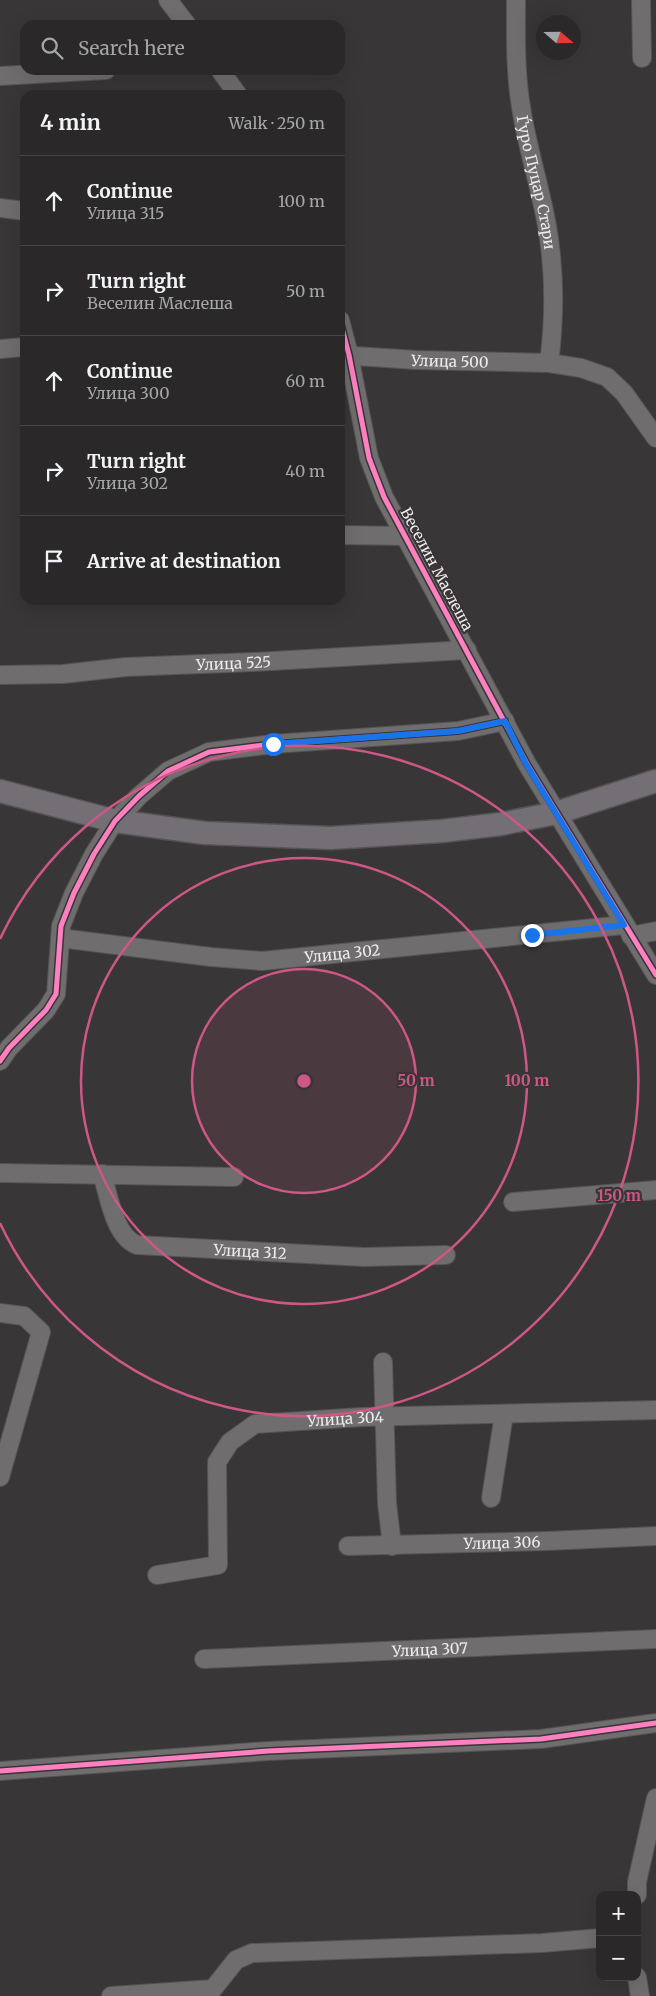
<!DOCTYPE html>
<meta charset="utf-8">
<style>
:root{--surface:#2a2829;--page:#323031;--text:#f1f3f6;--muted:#a5a6a8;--line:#464446}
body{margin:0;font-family:Merriweather,serif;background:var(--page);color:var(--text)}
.controls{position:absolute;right:15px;bottom:15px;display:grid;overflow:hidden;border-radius:10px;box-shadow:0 5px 20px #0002}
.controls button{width:45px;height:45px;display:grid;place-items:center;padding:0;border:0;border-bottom:1px solid var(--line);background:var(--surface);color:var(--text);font:25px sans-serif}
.compass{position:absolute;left:536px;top:15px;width:45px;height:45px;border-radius:50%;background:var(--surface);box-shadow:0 5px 20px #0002;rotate:110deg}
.stop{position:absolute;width:15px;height:15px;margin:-11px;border:4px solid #1a73e8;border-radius:50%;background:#fff}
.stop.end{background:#1a73e8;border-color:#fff;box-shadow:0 1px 5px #0008}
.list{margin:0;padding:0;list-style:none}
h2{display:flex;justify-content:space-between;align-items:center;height:65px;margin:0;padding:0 20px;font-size:21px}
h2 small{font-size:16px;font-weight:400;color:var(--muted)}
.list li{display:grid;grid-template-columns:32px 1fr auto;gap:15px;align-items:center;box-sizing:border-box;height:90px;padding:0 20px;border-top:1px solid var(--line)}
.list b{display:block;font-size:19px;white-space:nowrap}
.list p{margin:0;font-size:16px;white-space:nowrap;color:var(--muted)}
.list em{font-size:16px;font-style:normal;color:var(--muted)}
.icon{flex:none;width:28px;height:28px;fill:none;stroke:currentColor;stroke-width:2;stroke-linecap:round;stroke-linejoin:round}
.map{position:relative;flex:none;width:656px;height:1996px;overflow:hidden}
.search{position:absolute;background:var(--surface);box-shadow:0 5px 20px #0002;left:20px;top:20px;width:325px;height:55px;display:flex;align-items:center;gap:12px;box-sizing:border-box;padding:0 18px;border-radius:15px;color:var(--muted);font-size:19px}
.panel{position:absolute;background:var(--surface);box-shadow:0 5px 20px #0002;left:20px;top:90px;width:325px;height:515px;border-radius:15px}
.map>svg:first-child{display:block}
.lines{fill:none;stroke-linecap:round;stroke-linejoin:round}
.minor-casing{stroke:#555454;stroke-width:20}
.major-casing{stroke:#555454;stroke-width:25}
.minor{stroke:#6f6d6e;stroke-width:18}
.major{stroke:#746e75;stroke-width:22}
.cycleway-casing{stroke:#393537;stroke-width:8}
.cycleway{stroke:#ff80c0;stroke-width:5}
.route{stroke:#1a73e8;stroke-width:6}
.ring{fill:none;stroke:#cf5786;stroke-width:2.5}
.labels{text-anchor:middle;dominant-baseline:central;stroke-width:4.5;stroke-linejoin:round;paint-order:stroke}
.street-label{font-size:15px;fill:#edebec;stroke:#393537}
.centre{fill:#cf5786;stroke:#393537;stroke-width:2.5}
.ring-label{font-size:15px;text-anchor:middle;font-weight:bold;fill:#cf5786;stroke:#393537;stroke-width:4.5;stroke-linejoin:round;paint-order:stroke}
</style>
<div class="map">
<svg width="656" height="1996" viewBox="0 0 656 1996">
<rect width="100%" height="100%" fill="#383637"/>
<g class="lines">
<g class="minor-casing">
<g id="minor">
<path d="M168,0L187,25"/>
<path id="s1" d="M516,0C516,36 515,71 521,107C527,147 540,186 547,226C555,272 555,317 549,363"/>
<path d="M641,0L642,58"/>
<path d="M220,70L238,95"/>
<path d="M0,76L106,70"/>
<path d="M0,208L25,211"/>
<path d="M340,320L349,355L369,458L384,497L527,764L656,975"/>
<path d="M0,349L25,347"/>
<path id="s2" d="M340,355L416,360L549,363L581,368L607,377L624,393L656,438"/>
<path d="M340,535L405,536"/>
<path id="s3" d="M0,675L63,674L126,667L253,662L467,650"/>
<path d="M631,936L656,931"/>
<path id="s4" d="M60,938L211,957L262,961L624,925"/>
<path d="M0,1061L9,1048L46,1010L56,994L61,926L74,893L94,854L115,821L139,796L168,771L209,752L273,744L458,731L505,721"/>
<path d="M0,1173L234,1177"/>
<path id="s5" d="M102,1174C109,1196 114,1236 137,1245L364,1257L446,1255"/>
<path d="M513,1202L656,1190"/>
<path d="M0,1313L24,1316L41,1332L0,1477"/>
<path d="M383,1362L387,1503L392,1546"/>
<path d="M491,1498L504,1414"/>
<path id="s6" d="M348,1546L547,1541L656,1536"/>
<path id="s7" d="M157,1575L218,1565L217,1462L230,1442L255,1424L361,1417L656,1410"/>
<path id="s8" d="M204,1659L656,1639"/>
<path d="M0,1771L268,1751L541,1739L656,1723"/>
<path d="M637,1895V1882L656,1798"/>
<path d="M637,1977L640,1996"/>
<path d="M111,1996L213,1989L236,1960L252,1953L542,1943L600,1938"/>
</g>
</g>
<g class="major-casing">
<path id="major" d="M0,791L115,821L205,833L331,838L442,831L501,824L556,813L656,781"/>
</g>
<use href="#minor" class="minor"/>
<use href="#major" class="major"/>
<g class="cycleway-casing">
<path id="cycleway" d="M340,320L349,355L369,458L384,497L527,764L656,975
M0,1061L9,1048L46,1010L56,994L61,926L74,893L94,854L115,821L139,796L168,771L209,752L273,744L458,731L505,721
M0,1771L268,1751L541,1739L656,1723"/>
</g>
<use href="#cycleway" class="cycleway"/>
</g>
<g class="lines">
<path class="route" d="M273,744L458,731L505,721L526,764L624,925L532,935"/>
</g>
<circle cx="304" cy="1081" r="112" fill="#cf5786" fill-opacity=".12"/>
<g class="ring">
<circle cx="304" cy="1081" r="112"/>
<circle cx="304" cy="1081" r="223"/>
<path d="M0 939A335 335 0 1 1 0 1223"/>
</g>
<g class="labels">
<g class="street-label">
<text stroke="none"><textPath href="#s1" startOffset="184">Ѓуро Пуцар Стари</textPath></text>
<text stroke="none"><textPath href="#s2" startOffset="110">Улица 500</textPath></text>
<text transform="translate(437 569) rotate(62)">Веселин Маслеша</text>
<text stroke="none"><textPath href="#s3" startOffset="234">Улица 525</textPath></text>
<text stroke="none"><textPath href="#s4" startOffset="284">Улица 302</textPath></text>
<text stroke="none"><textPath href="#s5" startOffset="195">Улица 312</textPath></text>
<text stroke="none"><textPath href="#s7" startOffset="310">Улица 304</textPath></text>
<text stroke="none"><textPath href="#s6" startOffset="154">Улица 306</textPath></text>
<text stroke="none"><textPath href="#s8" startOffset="226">Улица 307</textPath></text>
</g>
</g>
<circle cx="304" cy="1081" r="8" class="centre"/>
<g class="ring-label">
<text x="416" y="1086">50 m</text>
<text x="527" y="1086">100 m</text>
<text x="619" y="1201">150 m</text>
</g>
</svg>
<div class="controls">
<button>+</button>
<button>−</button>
</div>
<svg class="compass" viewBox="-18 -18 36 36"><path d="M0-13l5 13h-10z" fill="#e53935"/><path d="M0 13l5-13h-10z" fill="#a5a6a8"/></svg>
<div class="stop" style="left:273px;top:744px"></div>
<div class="stop end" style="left:532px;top:935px"></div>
<div class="search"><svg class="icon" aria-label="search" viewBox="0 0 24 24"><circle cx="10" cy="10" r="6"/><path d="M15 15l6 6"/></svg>Search here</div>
<section class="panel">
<h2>4 min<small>Walk · 250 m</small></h2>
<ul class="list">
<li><svg class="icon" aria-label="ahead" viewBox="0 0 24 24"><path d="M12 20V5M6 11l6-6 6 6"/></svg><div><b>Continue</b><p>Улица 315</p></div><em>100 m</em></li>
<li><svg class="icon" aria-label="right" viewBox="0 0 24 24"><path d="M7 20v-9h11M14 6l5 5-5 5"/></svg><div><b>Turn right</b><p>Веселин Маслеша</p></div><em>50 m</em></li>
<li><svg class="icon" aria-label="ahead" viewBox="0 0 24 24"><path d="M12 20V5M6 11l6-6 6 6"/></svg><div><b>Continue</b><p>Улица 300</p></div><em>60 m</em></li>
<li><svg class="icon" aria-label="right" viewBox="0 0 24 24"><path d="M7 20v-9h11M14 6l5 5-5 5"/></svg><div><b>Turn right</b><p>Улица 302</p></div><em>40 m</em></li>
<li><svg class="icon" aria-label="arrive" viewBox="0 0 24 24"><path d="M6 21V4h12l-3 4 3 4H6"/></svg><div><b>Arrive at destination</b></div></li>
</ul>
</section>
</div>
